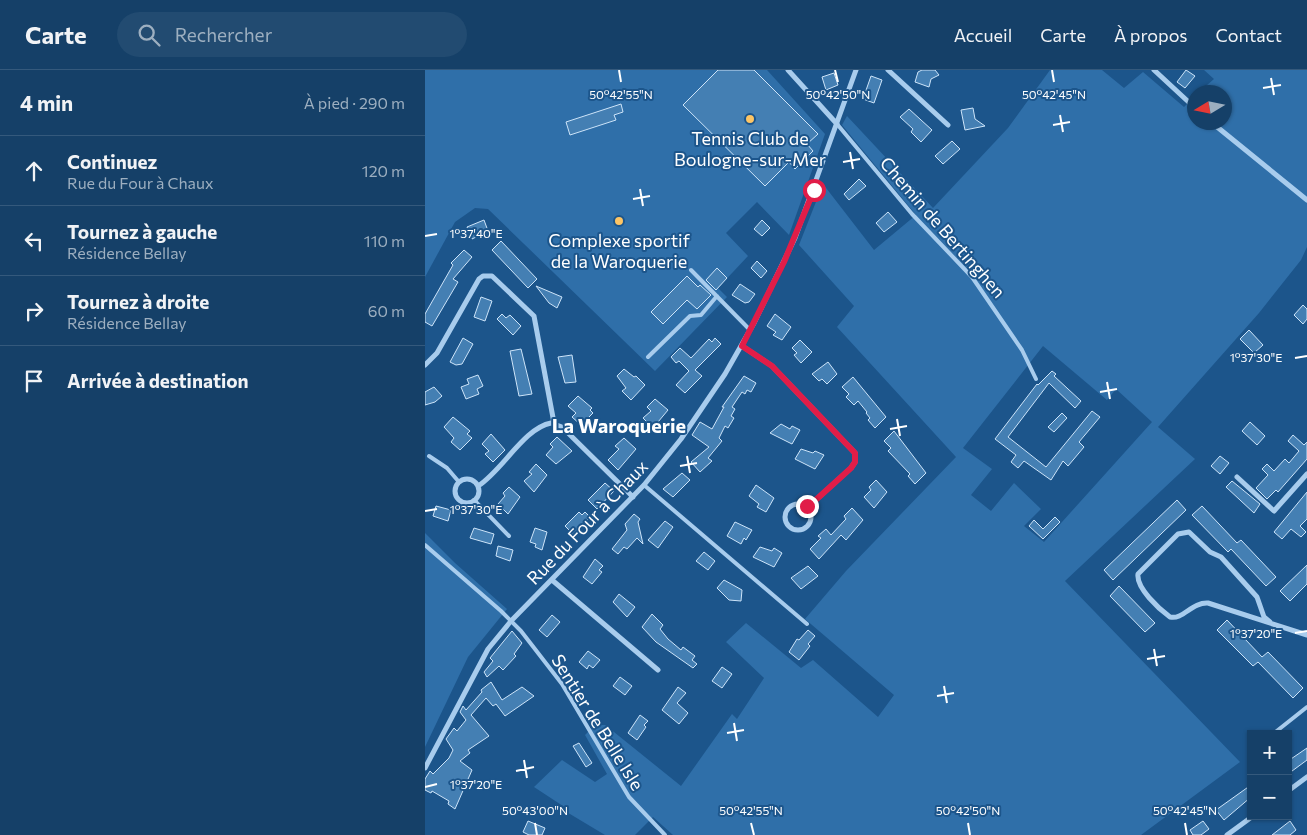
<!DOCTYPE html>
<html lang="fr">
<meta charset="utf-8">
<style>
:root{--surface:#154068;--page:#224b71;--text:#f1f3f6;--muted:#9dafc0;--line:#34597c}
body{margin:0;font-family:Commissioner,sans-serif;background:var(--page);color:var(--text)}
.controls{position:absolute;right:15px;bottom:15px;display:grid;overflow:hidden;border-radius:0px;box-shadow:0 1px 4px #0004}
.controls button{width:45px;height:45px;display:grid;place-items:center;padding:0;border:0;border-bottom:1px solid var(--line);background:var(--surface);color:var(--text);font:25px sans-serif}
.compass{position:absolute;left:762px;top:15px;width:45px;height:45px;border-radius:50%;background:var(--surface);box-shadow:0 1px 4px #0004;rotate:260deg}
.stop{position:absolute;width:15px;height:15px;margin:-11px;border:4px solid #e11d48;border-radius:50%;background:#fff}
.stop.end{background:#e11d48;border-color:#fff;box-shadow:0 1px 5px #0008}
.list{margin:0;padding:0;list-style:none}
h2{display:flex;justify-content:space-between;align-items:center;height:65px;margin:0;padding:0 20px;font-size:21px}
h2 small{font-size:16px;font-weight:400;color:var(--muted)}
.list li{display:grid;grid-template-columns:32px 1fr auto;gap:15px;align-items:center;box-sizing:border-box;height:70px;padding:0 20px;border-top:1px solid var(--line)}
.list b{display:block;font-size:19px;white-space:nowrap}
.list p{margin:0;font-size:16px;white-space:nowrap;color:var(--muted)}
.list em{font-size:16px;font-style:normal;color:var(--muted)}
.icon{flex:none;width:28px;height:28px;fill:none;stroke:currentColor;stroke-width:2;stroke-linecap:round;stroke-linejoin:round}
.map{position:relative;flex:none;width:882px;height:765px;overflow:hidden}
header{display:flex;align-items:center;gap:30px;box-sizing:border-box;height:70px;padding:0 25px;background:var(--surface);border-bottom:1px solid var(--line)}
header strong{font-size:24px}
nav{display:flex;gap:28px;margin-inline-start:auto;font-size:18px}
.search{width:350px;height:45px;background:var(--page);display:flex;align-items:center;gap:12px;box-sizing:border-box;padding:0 18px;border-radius:28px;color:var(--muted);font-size:19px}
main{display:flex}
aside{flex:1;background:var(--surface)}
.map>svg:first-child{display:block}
.green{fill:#2f6fa9;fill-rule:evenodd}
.building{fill:#447fb3;stroke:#cde4f9}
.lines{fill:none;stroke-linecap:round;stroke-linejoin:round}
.service{stroke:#a8cced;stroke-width:4}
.minor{stroke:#a8cced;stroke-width:5}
.route{stroke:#e11d48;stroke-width:6}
.ticks{fill:none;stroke:#fff;stroke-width:2}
.poi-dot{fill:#fdc565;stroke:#1c558b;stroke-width:2}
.labels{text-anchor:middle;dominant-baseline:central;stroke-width:4;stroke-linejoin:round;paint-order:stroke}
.poi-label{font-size:18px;fill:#fff;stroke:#1c558b}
.street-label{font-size:18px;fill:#fff;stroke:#1c558b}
.quarter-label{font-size:20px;font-weight:bold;fill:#fff;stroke:#1c558b}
.ticks-label{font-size:12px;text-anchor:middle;fill:#fff;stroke:#1c558b;stroke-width:4;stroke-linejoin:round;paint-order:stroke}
</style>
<header>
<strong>Carte</strong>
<div class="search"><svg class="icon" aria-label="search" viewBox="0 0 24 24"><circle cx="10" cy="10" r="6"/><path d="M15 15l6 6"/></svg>Rechercher</div>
<nav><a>Accueil</a><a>Carte</a><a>À propos</a><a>Contact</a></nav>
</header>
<main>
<aside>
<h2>4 min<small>À pied · 290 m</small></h2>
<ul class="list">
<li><svg class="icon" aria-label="ahead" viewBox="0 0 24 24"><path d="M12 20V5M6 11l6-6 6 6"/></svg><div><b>Continuez</b><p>Rue du Four à Chaux</p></div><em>120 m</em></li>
<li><svg class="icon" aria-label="left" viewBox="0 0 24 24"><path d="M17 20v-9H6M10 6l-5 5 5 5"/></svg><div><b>Tournez à gauche</b><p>Résidence Bellay</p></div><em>110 m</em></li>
<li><svg class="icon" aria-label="right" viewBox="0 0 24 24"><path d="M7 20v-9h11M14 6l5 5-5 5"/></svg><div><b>Tournez à droite</b><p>Résidence Bellay</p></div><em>60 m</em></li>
<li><svg class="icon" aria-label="arrive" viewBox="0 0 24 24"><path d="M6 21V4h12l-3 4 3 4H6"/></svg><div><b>Arrivée à destination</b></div></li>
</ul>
</aside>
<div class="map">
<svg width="882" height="765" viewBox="0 0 882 765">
<rect width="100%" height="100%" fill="#1c558b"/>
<path class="green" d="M0,0H342L400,64L364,165L332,132L301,163L323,186L293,218L302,227L230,301L63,139L50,138L30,152L0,207Z
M625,0H677L699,18L718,2L759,37L769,27V52H799V22H774L789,9L779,0H882V177L876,190L834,243L733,357L770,389L640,511L815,692L716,765H248L228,747L210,765H180L140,741L141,738L109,717L137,690L170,712L182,704L160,665L170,655H180L184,658L256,716L307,644L312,649L339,608L301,572L321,553L376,598L388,590L453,647L469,625L380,549L421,501L531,387L412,257L429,236L374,175L398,114L449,180L491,145L417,55L422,46L508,138L583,58ZM618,276L682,330L691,319L727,352L619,472L599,456L616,439L589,413L566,441L546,425L567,399L538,378Z
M0,463L30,493L82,539L43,587L0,677Z"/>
<path class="building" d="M293,0H329L393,64L382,74L388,81L370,99L364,92L340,116L258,35Z
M497,0H510L514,5L506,9L504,17L490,12L493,2Z
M761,0L770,6L760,18L752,12Z
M409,3L413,15L401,20L397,7Z
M446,6L457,10L449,33L438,29Z
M196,34L198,42L189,45L191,50L145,65L141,52Z
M548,38L550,49L560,56L540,60L536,40Z
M484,39L507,60L496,72L486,62L488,59L475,47Z
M527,71L535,79L518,94L510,86Z
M434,109L441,116L424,130L419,124Z
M463,142L472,152L459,162L451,153Z
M59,150L63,161L47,169L42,157Z
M337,150L345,158L337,166L329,159Z
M76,171L112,209L103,218L67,180Z
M39,180L47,187L28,209L33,212L7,256L0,252V244L28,195L26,193Z
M332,191L342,201L336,208L326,198Z
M292,198L302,208L291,220L281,210Z
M262,206L273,217L275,215L286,225L272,239L262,230L238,254L226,242Z
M315,214L330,224L324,232L320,233L307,225Z
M111,216L137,227L132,238L124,233Z
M56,227L67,231L60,251L49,247Z
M878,235L882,239V249L878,254L869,245Z
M77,244L81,248L85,245L96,256L88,265L72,249Z
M350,244L366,257L357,270L348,265L351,262L342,256Z
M824,260L838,275L829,283L815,269Z
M38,268L48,274L37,294L31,295L25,292Z
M290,268L296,274L270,300L277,306L260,323L251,315L264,301L254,291L251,293L246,287L255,278L266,288L284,269L287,272Z
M375,270L387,282L376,293L369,285L372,283L367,278Z
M96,279L107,324L94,326L85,281Z
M147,285L151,312L140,313L133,287Z
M403,292L412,304L402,314L397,309L394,311L387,304Z
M199,299L209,307L211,306L220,315L206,330L197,321L201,318L192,306Z
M627,301L631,304L629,306L656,331L650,338L624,313L583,367L621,397L667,341L675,347L654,372L659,377L643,396L638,391L626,410L599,391L593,398L586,392L591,385L570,369L612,314L613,315Z
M53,305L58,316L52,319L54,324L41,329L36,317L44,314L42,309Z
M319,306L331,313L326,322L322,320L320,324L317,322L307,337L310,339L306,346L309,348L303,358L300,356L294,368L297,371L283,388L287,391L275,402L266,392L284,377L267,365L275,352L287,359L299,337H297Z
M428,307L461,347L450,358L443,350L445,348L441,343L442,342L433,331L429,335L421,327L424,324L417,317Z
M9,317L17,326L10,332L0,335V322Z
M153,326L167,338L165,340L168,343L156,355L147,347L151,343L143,336Z
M230,329L243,340L228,358L218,348L226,341L222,337Z
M637,343L642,348L629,362L623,357Z
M28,347L45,361L42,364L47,368L35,380L26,372L29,368L19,357Z
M825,352L840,366L832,375L817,361Z
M356,354L365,359L367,356L375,360L367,374L345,363Z
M469,361L501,403L490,414L483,406L485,404L463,381L466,378L459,371Z
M66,364L80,380L68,392L60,384L64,381L57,374Z
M868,365L879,375L882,372V389L853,422L851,420L842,429L831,418L843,405L837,399L842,394L849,401L860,389L864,393L874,381L863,371Z
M132,367L147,381L131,394L121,385L128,377L125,374Z
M199,368L211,379L193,400L183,390L194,379L190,376Z
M376,379L388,383L390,381L399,385L390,399L370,389Z
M795,386L804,393L795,404L786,396Z
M111,394L122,405L109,422L99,411L107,404L104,402Z
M257,403L265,410L248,427L238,419Z
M451,410L462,422L449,438L439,427L446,420L444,417Z
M807,411L835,434L829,443L801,417Z
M180,413L189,421L172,439L163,430Z
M331,415L349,428L341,442L332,437L334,434L324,426Z
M84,417L95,427L83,444L73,434L80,426L78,423Z
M882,422V449L875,456L881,462L876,467L866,459L857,469L849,462Z
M752,430L761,440L688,510L679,500Z
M11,436L26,440L23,451L8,446Z
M777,436L812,473L816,470L851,507L841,516L806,479L803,482L767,445Z
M427,438L438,450L421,470L416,465L394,489L385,479L396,468L393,466L401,459L406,465L421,449L419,446Z
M154,442L157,445L160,442L165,447L149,465L140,456Z
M209,444L215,449L213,452L218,474L212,468L202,479L199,477L193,484L187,479L202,460L200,454Z
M630,447L635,452L618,469L604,456L609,450L618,459Z
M240,451L248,457L233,478L223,470Z
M310,452L327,460L321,470L319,468L316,474L302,466Z
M49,458L69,464L66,474L45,468Z
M110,458L122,462L117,480L110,477L111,474L105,472Z
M73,476L88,480L85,491L71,486Z
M335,477L347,481L349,478L357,483L349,497L328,487Z
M279,482L290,491L283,500L271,491Z
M170,489L178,496L174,500L177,502L167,514L158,507Z
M882,495V514L865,531L855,521Z
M383,496L393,506L376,519L366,508Z
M299,510L317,520L316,531L304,530L292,518Z
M694,516L730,553L720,562L685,526Z
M194,524L210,537L202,547L188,532Z
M227,544L238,555L235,559L243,569L256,580L258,577L270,586L267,590L272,594L268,598L231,572L217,557Z
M127,545L135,552L122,567L114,560Z
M802,550L837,587L843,582L878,618L868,628L833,592L828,596L792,560Z
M383,560L390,566L383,574L385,576L374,590L364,582L372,569L374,570Z
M87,561L97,573L89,584L91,586L78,600L74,596L62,607L59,602L68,591L65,588Z
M163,581L175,590L168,598L164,595L162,599L154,592Z
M297,597L307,604L297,618L287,611Z
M195,607L207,616L200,625L188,616Z
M66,612L77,630L97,617L109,626L80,646L71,634L68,636L61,628L46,645L64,666L43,680L45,683L35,691L47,700L30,739L23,734L24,731L7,721L6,723L0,720V709L5,701L8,704L24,688L28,680L21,669L29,658L32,661L41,650L35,642L38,636L41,640L57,622L56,620Z
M253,617L261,623L252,633L263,643L254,654L237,640Z
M215,645L223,651L219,655L221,657L212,670L203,663Z
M154,673L167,693L161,697L148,676Z
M882,678V690L863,704V691Z
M826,715V727L799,750L791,740Z
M103,751L120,758L117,765H104L98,762Z
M778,751L784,759L776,765H768L765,760Z
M865,751L871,760L865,765H847Z"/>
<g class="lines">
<path class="service" d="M412,54L487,144L547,207L597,280L611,309
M266,200L325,260
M223,287L265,246L276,245L292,226
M4,386L22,398L34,412
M219,415L382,554
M49,430L84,466
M0,475L76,541L96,561L137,614L204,727L240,765
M848,664L882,637"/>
<path class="minor" d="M363,0L412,54
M463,0L523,55
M729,0L769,37
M786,52L882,130
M317,276L347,296L430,383V392L426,398L383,437
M0,295L12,283L54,209L58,206H67L109,246L129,353
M812,407L849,441L882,404
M30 421a12 12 0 1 1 24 0a12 12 0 1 1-24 0Z
M53,416C77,401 99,358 126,353L137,357L208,427
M360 447a13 13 0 1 1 26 0a13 13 0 1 1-26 0Z
M127,510L233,600
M845,552L839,547L832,527L796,487L785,482L764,462L753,464L713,504C711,518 734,539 745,547C758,550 767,532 783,533L882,565
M0,698L63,579L86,551L219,415L256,369L300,304L329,253L370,168L431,0
M863,721L882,707
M802,765L828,746"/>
</g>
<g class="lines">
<path class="route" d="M382,436L383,437L426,398L430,392V383L347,296L317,276L359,192L389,120"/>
</g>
<path class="ticks" d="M194,0L196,12M410,0L413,12M627,0L629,12M846,8L849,25M838,18L856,15M635,45L638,62M628,55L645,52M425,82L428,99M418,92L435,89M215,119L218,136M208,129L225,126M0,166L12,164M870,288L882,286M682,312L685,329M675,322L692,319M472,349L475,366M465,359L482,356M262,386L265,403M255,396L272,393M0,441L12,439M870,563L882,561M729,579L732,596M722,589L740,586M519,616L522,633M512,626L529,623M309,653L312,671M302,663L319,660M99,690L102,708M91,701L109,697M0,717L12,714M110,753L112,765M326,753L329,765M543,753L545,765M760,753L762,765"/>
<g class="poi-dot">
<circle cx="325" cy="49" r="5"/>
<circle cx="194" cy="151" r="5"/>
</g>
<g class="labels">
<g class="poi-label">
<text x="325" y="68">Tennis Club de<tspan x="325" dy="21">Boulogne-sur-Mer</tspan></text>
<text x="194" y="170">Complexe sportif<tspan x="194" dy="21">de la Waroquerie</tspan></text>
</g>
<g class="street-label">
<text transform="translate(518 157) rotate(49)">Chemin de Bertinghen</text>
<text transform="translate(162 452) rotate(-46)">Rue du Four à Chaux</text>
<text transform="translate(173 652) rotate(58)">Sentier de Belle Isle</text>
</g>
<g class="quarter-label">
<text x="194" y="355">La Waroquerie</text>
</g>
</g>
<g class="ticks-label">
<text x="196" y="29">50°42'55"N</text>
<text x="413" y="29">50°42'50"N</text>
<text x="629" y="29">50°42'45"N</text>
<text x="51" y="168">1°37'40"E</text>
<text x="831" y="292">1°37'30"E</text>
<text x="51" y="444">1°37'30"E</text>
<text x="831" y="568">1°37'20"E</text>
<text x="51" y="719">1°37'20"E</text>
<text x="110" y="745">50°43'00"N</text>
<text x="326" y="745">50°42'55"N</text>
<text x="543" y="745">50°42'50"N</text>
<text x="760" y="745">50°42'45"N</text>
</g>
</svg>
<div class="controls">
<button>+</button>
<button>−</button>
</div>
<svg class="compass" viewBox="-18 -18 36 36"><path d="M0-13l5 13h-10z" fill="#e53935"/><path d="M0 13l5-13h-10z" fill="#9dafc0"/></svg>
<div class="stop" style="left:389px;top:120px"></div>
<div class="stop end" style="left:382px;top:436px"></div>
</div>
</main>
